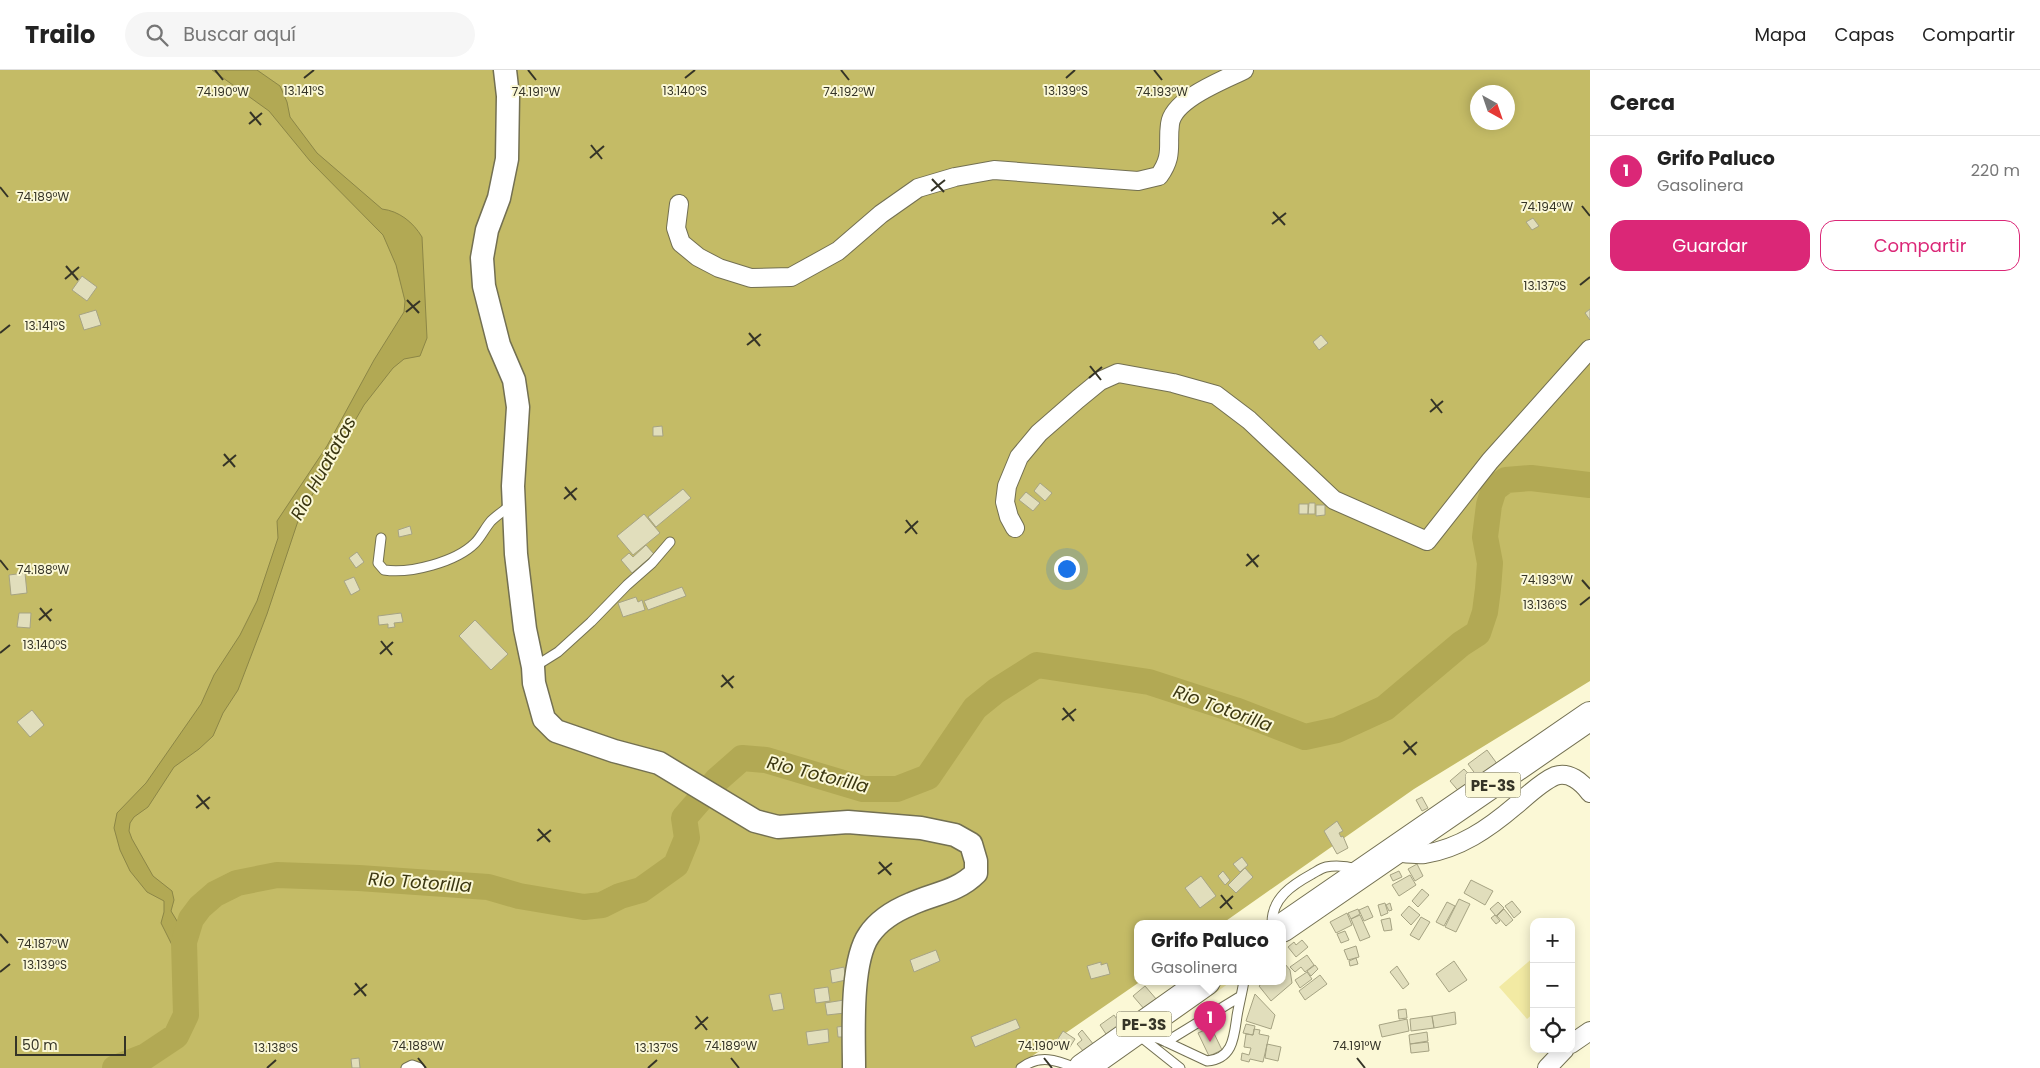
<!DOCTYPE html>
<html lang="es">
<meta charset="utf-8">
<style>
:root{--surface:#fff;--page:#f6f6f6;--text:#222;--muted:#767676;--line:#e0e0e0;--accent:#db2777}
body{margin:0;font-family:Poppins,sans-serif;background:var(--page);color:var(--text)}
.controls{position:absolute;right:15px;bottom:15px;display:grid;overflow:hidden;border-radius:10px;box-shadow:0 2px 12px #0003}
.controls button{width:45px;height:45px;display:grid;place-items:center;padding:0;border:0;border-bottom:1px solid var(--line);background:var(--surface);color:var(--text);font:25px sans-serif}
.compass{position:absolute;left:1470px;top:15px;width:45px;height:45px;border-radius:50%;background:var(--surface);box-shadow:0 2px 12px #0003;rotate:140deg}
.scale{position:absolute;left:15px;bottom:12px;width:111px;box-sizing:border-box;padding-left:5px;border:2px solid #353427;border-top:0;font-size:14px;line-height:18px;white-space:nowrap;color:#353427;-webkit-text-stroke:4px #fbf8d6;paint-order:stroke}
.you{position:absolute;left:1066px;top:498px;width:18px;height:18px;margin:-12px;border:4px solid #fff;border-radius:50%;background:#1a73e8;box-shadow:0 0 0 8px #1a73e833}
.badge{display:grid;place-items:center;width:32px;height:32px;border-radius:50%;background:var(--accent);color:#fff;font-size:16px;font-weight:700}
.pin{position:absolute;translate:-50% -41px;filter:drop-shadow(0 1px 2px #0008)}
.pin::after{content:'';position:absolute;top:26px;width:18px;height:15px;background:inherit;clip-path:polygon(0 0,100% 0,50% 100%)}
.popup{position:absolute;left:1134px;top:850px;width:152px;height:65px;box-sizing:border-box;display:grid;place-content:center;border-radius:10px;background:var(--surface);filter:drop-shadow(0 1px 4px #0005);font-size:16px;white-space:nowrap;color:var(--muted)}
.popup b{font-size:19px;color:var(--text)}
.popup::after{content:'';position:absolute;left:50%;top:100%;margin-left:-10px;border:10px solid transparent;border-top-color:var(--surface)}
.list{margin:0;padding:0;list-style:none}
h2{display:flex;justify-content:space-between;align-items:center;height:65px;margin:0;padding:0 20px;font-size:21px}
h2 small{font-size:16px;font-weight:400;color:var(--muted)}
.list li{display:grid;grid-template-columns:32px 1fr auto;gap:15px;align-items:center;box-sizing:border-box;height:70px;padding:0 20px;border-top:1px solid var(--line)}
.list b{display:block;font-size:19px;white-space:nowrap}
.list p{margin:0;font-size:16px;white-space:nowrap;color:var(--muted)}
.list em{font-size:16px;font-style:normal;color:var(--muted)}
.actions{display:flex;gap:10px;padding:15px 20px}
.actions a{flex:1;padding:11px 0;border:1px solid var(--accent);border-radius:15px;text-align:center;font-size:18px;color:var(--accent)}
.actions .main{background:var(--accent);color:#fff}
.icon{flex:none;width:28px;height:28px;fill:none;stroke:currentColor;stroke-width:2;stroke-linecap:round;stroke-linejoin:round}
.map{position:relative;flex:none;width:1590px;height:998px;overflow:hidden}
header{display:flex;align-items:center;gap:30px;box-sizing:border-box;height:70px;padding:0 25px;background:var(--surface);border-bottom:1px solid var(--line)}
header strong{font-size:24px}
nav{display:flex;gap:28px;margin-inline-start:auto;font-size:18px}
.search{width:350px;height:45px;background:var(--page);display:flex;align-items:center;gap:12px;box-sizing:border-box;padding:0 18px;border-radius:28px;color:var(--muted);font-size:19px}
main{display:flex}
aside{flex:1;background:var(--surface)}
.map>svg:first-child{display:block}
.green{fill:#f2eaa3}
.forest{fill:#c4bb66;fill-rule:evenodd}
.water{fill:#b2a954;stroke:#8c8646}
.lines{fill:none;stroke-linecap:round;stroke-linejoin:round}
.river{stroke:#b2a954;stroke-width:26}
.building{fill:#e1debc;stroke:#a6a383}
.service-casing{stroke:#737052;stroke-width:11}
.minor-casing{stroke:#737052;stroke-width:20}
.tertiary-casing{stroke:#737052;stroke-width:25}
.trunk-casing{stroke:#737052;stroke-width:30}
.service{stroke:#fff;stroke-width:9}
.minor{stroke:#fff;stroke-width:18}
.tertiary{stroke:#fff;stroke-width:22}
.trunk{stroke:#fff;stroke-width:28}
.ticks{fill:none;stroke:#353427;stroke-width:2}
.labels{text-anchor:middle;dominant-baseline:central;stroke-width:4;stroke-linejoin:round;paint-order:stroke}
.shield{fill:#fbf8d6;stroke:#706f5c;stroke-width:1}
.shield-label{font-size:15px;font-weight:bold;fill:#353427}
.water-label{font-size:18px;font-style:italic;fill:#3b3712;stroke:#fbf8d6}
.ticks-label{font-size:12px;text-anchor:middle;fill:#353427;stroke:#fbf8d6;stroke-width:4;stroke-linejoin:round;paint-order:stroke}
</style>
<header>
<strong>Trailo</strong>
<div class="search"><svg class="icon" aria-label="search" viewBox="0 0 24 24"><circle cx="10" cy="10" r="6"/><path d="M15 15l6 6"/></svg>Buscar aquí</div>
<nav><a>Mapa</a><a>Capas</a><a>Compartir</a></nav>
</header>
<main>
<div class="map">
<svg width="1590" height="998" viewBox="0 0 1590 998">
<rect width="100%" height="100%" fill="#fbf8d6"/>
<path class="green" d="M1534,887V943L1527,949L1499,917Z
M1226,911H1232L1160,962V958L1195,933L1199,934L1198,931Z"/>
<path class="forest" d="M0,0H1590V611L1414,719L1223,853H1138V911H1141L1015,998H0ZM1478,22H1508V52H1478Z"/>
<path class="water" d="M212,0H257L280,16L287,32L290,47L317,83L382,139C399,141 413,152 422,167L427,268L420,286L404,289L393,298L364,335L299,448L267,544L238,620L223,643L213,666L199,679L174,697L148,737L134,747L130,753L129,761L132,769L153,806L172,821L174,830L171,841L183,861L174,879L161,853L164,842V831L147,822L130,801L120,780L114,758L117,743L146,713L201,634L214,605L240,565L257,531L278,468L277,451L327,376L374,290L404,242L405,231L396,195L383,165L310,91L269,41Z"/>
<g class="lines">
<path class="river" d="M115,998L146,986L176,966L186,945L184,872L191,849L200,837L215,824L237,813L277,805L359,808L488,817L519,826L584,837L602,835L620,826L641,820L676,795L687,768L684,748L717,710L742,688L766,690L863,719H897L928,707L975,638L996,621L1037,595L1149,612L1235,640L1305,667L1337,660L1385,638L1461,574L1478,563L1485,542L1488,519L1490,493L1485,467L1489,435L1494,419L1506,410L1531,408L1590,415"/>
</g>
<path class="building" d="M1533,148L1539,156L1532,160L1526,152Z
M82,206L97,217L87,231L72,220Z
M1590,239V250L1585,243Z
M96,240L101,255L84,260L79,245Z
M1321,265L1328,273L1319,280L1313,272Z
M662,356L663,366H653V357Z
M1040,413L1052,423L1045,431L1034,421Z
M683,419L691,428L656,457L648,447Z
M1026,422L1040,433L1033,441L1019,430Z
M1309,433H1315V444H1308Z
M1299,434H1308V444H1299Z
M1316,435H1325V445L1316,446Z
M644,444L660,463L633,485L617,466Z
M410,456L412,464L399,467L398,460Z
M646,475L654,484L632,503L621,490L629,483L633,487Z
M357,482L364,492L356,498L349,488Z
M25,503L27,523L11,525L9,505Z
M354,507L360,520L351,525L344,511Z
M682,517L686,526L648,540L644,531Z
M636,527L638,532L642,530L645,540L623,547L618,533Z
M19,543H31L30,558L17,557Z
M401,543L403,552L394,553L395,557L388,558V554L379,555L378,546Z
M475,550L508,584L491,600L459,566Z
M32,640L44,655L30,667L17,652Z
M1487,680L1498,695L1479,709L1468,694Z
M1464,699L1476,712L1461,724L1450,711Z
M1422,727L1428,738L1422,741L1416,730Z
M1337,751L1343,761L1339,763L1341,767L1343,766L1348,778L1337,784L1324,761Z
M1242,787L1248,795L1240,802L1233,794Z
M1417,794L1423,806L1415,811L1408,799Z
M1245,798L1253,807L1236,823L1228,815Z
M1223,801L1230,810L1225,815L1218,806Z
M1399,801L1402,807L1393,811L1390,805Z
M1410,805L1416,815L1399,826L1392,815Z
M1201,806L1216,826L1200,838L1185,818Z
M1471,810L1493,821L1485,835L1464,823Z
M1422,819L1429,825L1418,837L1412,831Z
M1459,829L1470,834L1456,862L1445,857Z
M1512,831L1521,842L1514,848L1505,836Z
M1447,832L1455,836L1444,856L1436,852Z
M1498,832L1504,838L1496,846L1490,839Z
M1385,833L1388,843L1381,846L1378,835Z
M1390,833L1392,840L1389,841L1386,835Z
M1368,836L1373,847L1364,851L1359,840Z
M1409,836L1420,845L1411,855L1401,845Z
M1358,839L1360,844L1351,849L1348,843Z
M1504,839L1513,850L1506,856L1497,846Z
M1347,843L1352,855L1336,863L1330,852Z
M1360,845L1370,867L1360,871L1351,849Z
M1495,845L1500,851L1496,854L1491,848Z
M1421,847L1430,852L1419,870L1410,865Z
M1390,848L1392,860L1384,861L1381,850Z
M1345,861L1349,870L1341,873L1337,864Z
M1302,870L1308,877L1296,887L1288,877L1294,872L1296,875Z
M1356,876L1359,887L1348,890L1344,880Z
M936,880L940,891L914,902L910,890Z
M1307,885L1314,895L1305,902L1301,897L1295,902L1290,897Z
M1356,888L1358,894L1350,896L1349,891Z
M1454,891L1467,910L1449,922L1436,904Z
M1101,892V895L1107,893L1110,904L1091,909L1087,896Z
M1285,894L1290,900L1292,913L1271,931L1259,916L1265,911H1282V896Z
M1315,895L1318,899L1311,906L1307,901Z
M1397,896L1409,914L1403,919L1390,902Z
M844,897L846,910L832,913L830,900Z
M1307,902L1312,909L1300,918L1295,910Z
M1320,905L1327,914L1305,930L1299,921Z
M1145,916L1157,930L1145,940L1133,926Z
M828,917L830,931L816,933L814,919Z
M781,923L784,939L773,941L769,925Z
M1255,924L1275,945L1271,959L1246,951Z
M844,930L845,943L827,945L825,933Z
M1406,939L1407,948L1399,949L1398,940Z
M1455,942L1456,954L1434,958L1432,946Z
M1114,945L1122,957L1108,967L1100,955Z
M1432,946L1434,958L1411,961L1410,949Z
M1016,949L1020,958L975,977L971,967Z
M1407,949L1409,961L1382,967L1379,955Z
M1246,954L1255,956L1253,965L1243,963Z
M845,956V967H838L837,957Z
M1211,957L1222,980L1209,986L1198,963Z
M828,959L829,972L808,975L806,962Z
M1254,959L1260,960L1259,964L1269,966L1263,992L1250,989L1249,992L1241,990L1242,983L1249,985L1251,978L1244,977L1246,964L1253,965Z
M1082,960L1094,975L1084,982L1077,974L1082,970L1078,964Z
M1063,961L1075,969L1068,980L1056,972Z
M1427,962L1428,971L1410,974L1409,965Z
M1428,972L1429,981L1411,983L1410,974Z
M1267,974L1281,977L1278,991L1265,988Z
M359,988L360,998H352L351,989Z"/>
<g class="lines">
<g class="service-casing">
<path id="service" d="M381,468L378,493L384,500C410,504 456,492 475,473C481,467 485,458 491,451C497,445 505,440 512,434
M534,597L558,582L591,552L627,515L652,493L670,472
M1272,853C1272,828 1292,815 1312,804C1316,802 1321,798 1326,797C1337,795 1346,796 1357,799
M1136,963L1180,998
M1141,963L1160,969L1207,991C1233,989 1234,967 1237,946C1239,934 1242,923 1244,911
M1166,972L1241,926
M406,998L412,995L420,998
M1021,998C1040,984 1056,990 1076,998"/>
</g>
<g class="minor-casing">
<path id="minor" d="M679,134L676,158L681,173L698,187L719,198L751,208L791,207L838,181L881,144L918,118L955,107L994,100L1138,111L1159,106C1174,85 1167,76 1170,54C1173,29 1224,10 1244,0
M1015,458L1009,447L1005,432L1007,416L1019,387L1039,363L1078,329L1100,311L1118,303L1173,313L1216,325L1249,350L1334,430L1427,471L1490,391L1590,279
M1394,782C1404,783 1415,785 1425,784C1460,778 1488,759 1515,736C1527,726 1541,712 1555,706C1569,701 1582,712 1590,723
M1571,974L1590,961
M1547,998L1565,979"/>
</g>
<g class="tertiary-casing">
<path id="tertiary" d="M505,0L508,26L507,89L499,128L487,160L482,188L484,216L499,275L514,310L518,337L513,416L516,484L525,559L533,597L534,613L544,649L556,661L614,681L659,693L755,751L778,757L848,752L921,758L955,765L971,774L976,791V803C957,822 935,823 911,834C894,841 879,850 869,865C850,892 854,965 854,998"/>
</g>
<g class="trunk-casing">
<path id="trunk" d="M1282,858L1590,646
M1083,998L1206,911"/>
</g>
<use href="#service" class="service"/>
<use href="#minor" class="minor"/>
<use href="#tertiary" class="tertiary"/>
<use href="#trunk" class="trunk"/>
</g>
<path class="ticks" d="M215,0L223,10M528,0L536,10M841,0L849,10M1154,0L1162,10M304,8L314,0M685,8L695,0M1066,8L1075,0M250,42L261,55M249,54L262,43M591,75L602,89M590,88L604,76M932,109L944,122M0,117L8,127M931,121L945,110M1582,136L1590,146M1273,142L1285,155M1272,154L1286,143M66,196L78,210M65,209L79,197M1580,215L1590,207M407,230L419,243M406,242L420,231M0,263L10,255M749,263L760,276M747,275L761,264M1090,296L1101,310M1089,308L1102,297M1431,329L1442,343M1430,342L1443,331M224,384L235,397M223,396L236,385M565,417L576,430M564,429L577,418M906,450L917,464M905,463L918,451M1247,484L1258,497M0,490L8,500M1246,496L1259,485M1582,510L1590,519M1580,535L1590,527M40,538L51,551M39,550L52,539M381,571L392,585M0,583L10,575M380,584L393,572M722,605L733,618M721,617L734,606M1063,638L1074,651M1062,650L1076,639M1404,671L1416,685M1403,684L1417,672M197,725L209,739M196,738L210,727M538,759L550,772M537,771L551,760M879,792L891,805M878,804L892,793M1221,825L1232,839M1220,838L1233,826M0,864L8,873M0,902L10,894M355,913L366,926M354,925L367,914M696,946L707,960M695,959L708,947M418,988L426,998M731,988L739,998M1044,988L1052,998M1357,988L1365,998M267,998L276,990M648,998L657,990"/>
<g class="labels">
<g class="shield">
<rect x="1465.5" y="702.5" width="55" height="25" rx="4"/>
<rect x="1116.5" y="941.5" width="55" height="25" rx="4"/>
</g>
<g class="shield-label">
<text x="1493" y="715">PE-3S</text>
<text x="1144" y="954">PE-3S</text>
</g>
<g class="water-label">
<text transform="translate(323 398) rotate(-61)">Rio Huatatas</text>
<text transform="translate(1223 638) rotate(20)">Rio Totorilla</text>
<text transform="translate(818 704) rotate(14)">Rio Totorilla</text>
<text transform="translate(420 812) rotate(4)">Rio Totorilla</text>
</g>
</g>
<g class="ticks-label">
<text x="685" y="25">13.140°S</text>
<text x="304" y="25">13.141°S</text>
<text x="1066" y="25">13.139°S</text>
<text x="1162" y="26">74.193°W</text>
<text x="223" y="26">74.190°W</text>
<text x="536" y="26">74.191°W</text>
<text x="849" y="26">74.192°W</text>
<text x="43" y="131">74.189°W</text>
<text x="1547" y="141">74.194°W</text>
<text x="1545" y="220">13.137°S</text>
<text x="45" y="260">13.141°S</text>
<text x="43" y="504">74.188°W</text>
<text x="1547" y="514">74.193°W</text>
<text x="1545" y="539">13.136°S</text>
<text x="45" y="579">13.140°S</text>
<text x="43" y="878">74.187°W</text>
<text x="45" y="899">13.139°S</text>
<text x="418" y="980">74.188°W</text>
<text x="731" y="980">74.189°W</text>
<text x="1044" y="980">74.190°W</text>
<text x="1357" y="980">74.191°W</text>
<text x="276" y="982">13.138°S</text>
<text x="657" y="982">13.137°S</text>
</g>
</svg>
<div class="controls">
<button>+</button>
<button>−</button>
<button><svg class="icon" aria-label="locate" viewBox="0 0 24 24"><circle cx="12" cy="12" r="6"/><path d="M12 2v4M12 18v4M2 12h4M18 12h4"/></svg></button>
</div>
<svg class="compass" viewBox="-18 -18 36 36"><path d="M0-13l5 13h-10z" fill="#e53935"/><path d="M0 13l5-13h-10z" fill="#767676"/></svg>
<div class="scale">50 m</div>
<div class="you"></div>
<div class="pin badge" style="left:1210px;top:972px">1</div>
<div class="popup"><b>Grifo Paluco</b>Gasolinera</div>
</div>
<aside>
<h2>Cerca<small></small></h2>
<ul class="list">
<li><span class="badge">1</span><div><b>Grifo Paluco</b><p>Gasolinera</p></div><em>220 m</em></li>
</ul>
<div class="actions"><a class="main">Guardar</a><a>Compartir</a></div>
</aside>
</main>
